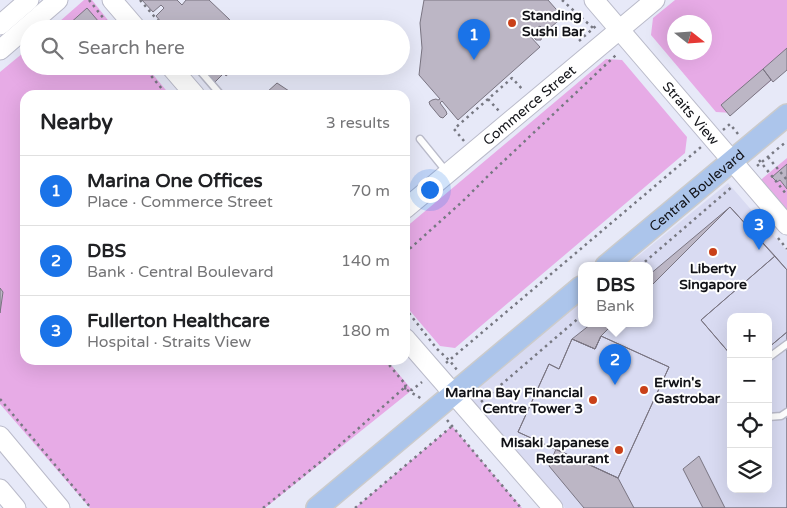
<!DOCTYPE html>
<meta charset="utf-8">
<style>
:root{--surface:#fff;--page:#f2f2f2;--text:#202124;--muted:#757577;--line:#e0e0e0;--accent:#1a73e8}
body{margin:0;font-family:"Varela Round",sans-serif;background:var(--page);color:var(--text)}
.controls{position:absolute;right:15px;bottom:15px;display:grid;overflow:hidden;border-radius:10px;box-shadow:0 5px 20px #0002}
.controls button{width:45px;height:45px;display:grid;place-items:center;padding:0;border:0;border-bottom:1px solid var(--line);background:var(--surface);color:var(--text);font:25px sans-serif}
.compass{position:absolute;left:667px;top:15px;width:45px;height:45px;border-radius:50%;background:var(--surface);box-shadow:0 5px 20px #0002;rotate:107deg}
.you{position:absolute;left:429px;top:189px;width:18px;height:18px;margin:-12px;border:4px solid #fff;border-radius:50%;background:#1a73e8;box-shadow:0 0 0 8px #1a73e833}
.badge{display:grid;place-items:center;width:32px;height:32px;border-radius:50%;background:var(--accent);color:#fff;font-size:16px;font-weight:700}
.pin{position:absolute;translate:-50% -41px;filter:drop-shadow(0 1px 2px #0008)}
.pin::after{content:'';position:absolute;top:26px;width:18px;height:15px;background:inherit;clip-path:polygon(0 0,100% 0,50% 100%)}
.popup{position:absolute;left:578px;top:262px;width:75px;height:65px;box-sizing:border-box;display:grid;place-content:center;border-radius:10px;background:var(--surface);filter:drop-shadow(0 1px 4px #0005);font-size:16px;white-space:nowrap;color:var(--muted)}
.popup b{font-size:19px;color:var(--text)}
.popup::after{content:'';position:absolute;left:50%;top:100%;margin-left:-10px;border:10px solid transparent;border-top-color:var(--surface)}
.list{margin:0;padding:0;list-style:none}
h2{display:flex;justify-content:space-between;align-items:center;height:65px;margin:0;padding:0 20px;font-size:21px}
h2 small{font-size:16px;font-weight:400;color:var(--muted)}
.list li{display:grid;grid-template-columns:32px 1fr auto;gap:15px;align-items:center;box-sizing:border-box;height:70px;padding:0 20px;border-top:1px solid var(--line)}
.list b{display:block;font-size:19px;white-space:nowrap}
.list p{margin:0;font-size:16px;white-space:nowrap;color:var(--muted)}
.list em{font-size:16px;font-style:normal;color:var(--muted)}
.icon{flex:none;width:28px;height:28px;fill:none;stroke:currentColor;stroke-width:2;stroke-linecap:round;stroke-linejoin:round}
.map{position:relative;flex:none;width:787px;height:508px;overflow:hidden}
.search{position:absolute;background:var(--surface);box-shadow:0 5px 20px #0002;left:20px;top:20px;width:390px;height:55px;display:flex;align-items:center;gap:12px;box-sizing:border-box;padding:0 18px;border-radius:28px;color:var(--muted);font-size:19px}
.panel{position:absolute;background:var(--surface);box-shadow:0 5px 20px #0002;left:20px;top:90px;width:390px;height:275px;border-radius:15px}
.map>svg:first-child{display:block}
.built{fill:#d9dbf2;fill-rule:evenodd}
.green{fill:#e7abe6;fill-rule:evenodd}
.building{fill:#bcb6c5;stroke:#7a7582;fill-rule:evenodd}
.lines{fill:none;stroke-linecap:round;stroke-linejoin:round}
.lane-casing{stroke:#babbca;stroke-width:9}
.secondary-casing{stroke:#babbca;stroke-width:21}
.primary-casing{stroke:#cbcbcc;stroke-width:24}
.path{stroke:#777882;stroke-width:2.5;stroke-dasharray:2.5 4;stroke-linecap:butt}
.lane{stroke:#fff;stroke-width:6}
.secondary{stroke:#fff;stroke-width:19}
.primary{stroke:#acc5eb;stroke-width:21}
.poi-dot{fill:#c94019;stroke:#fff;stroke-width:2}
.labels{text-anchor:middle;dominant-baseline:central;stroke-width:4;stroke-linejoin:round;paint-order:stroke}
.poi-label{font-size:14px;font-weight:bold;fill:#111217;stroke:#fff;text-anchor:start}
.street-label{font-size:14px;fill:#111217;stroke:#fff}
</style>
<div class="map">
<svg width="787" height="508" viewBox="0 0 787 508">
<rect width="100%" height="100%" fill="#e7e9f8"/>
<path class="built" d="M728,183L787,251V508H565L467,395L581,302V324H649V266H626ZM731,317H768V489H731Z"/>
<path class="green" d="M84,0H92L115,29H51Z
M675,0H787V67L733,113L716,112L651,35L653,18ZM674,22H704V52H674Z
M29,48V66H146L170,95H25V360H387L412,390L265,508H90L0,404V72Z
M606,59L622,60L687,137L685,153L455,348L440,346L405,305V228Z
M787,158V218L757,183Z
M452,426L522,508H355Z"/>
<path class="building" d="M142,0H177L182,5L186,0H209L229,19L236,29H203L200,25L196,29L192,28L191,29H167L156,16L164,8L161,5L153,12Z
M424,0H548L563,17L545,32L540,26L537,28L542,35L541,40H536L531,34L529,35L540,47L458,120L442,101L440,103L446,111L447,114L443,118L440,117L430,105L429,102L432,100L436,99L438,100L440,99L419,75L422,48L420,23Z
M87,8L105,29H71L68,25Z
M787,48V70L773,82L763,69Z
M201,66H229L230,68L231,66L234,69L226,76L224,73L215,82Z
M763,69L771,80L730,116L721,105Z
M277,83L295,95H271L270,93L268,95L266,93Z
M787,164V189L780,180L777,182L772,177Z
M730,207L775,256L701,320L731,355V489H768V348L787,332V508H584L549,466L556,449L618,478L669,367L601,336L595,349L572,339L591,324H649V275Z
M730,207L787,270V508H634L618,478L518,432L549,364L559,369L572,339L595,349L601,336L613,324H649V288ZM731,317H768V489H731Z
M775,256L787,270V332L768,348V317H731V355L701,320Z
M0,288L3,292L0,313Z
M601,336L669,367L618,478L518,432L549,364L559,369L572,339L595,349Z
M699,456L725,508H703L683,469Z"/>
<g class="lines">
<g class="lane-casing">
<path id="lane" d="M196,66L221,95
M420,139L446,171
M768,358L787,344
M768,417L781,416L787,412"/>
</g>
<g class="secondary-casing">
<g id="secondary">
<path d="M112,0L137,29"/>
<path id="s1" d="M594,0L787,225"/>
<path d="M0,25L29,0"/>
<path d="M0,50L58,0"/>
<path d="M170,66L195,95"/>
<path id="s2" d="M405,209L655,0"/>
<path d="M405,338L553,508"/>
<path d="M0,436L60,508"/>
<path d="M0,489L16,508"/>
</g>
</g>
<g class="primary-casing">
<g id="primary">
<path id="s3" d="M606,266L787,115"/>
<path d="M317,508L581,287"/>
</g>
</g>
<path class="path" d="M89,0L112,29
M140,0L160,23L167,29
M562,0L593,28
M579,41L597,25
M143,66L167,95
M488,99L499,111
M723,130L730,124L738,134
M464,141L454,129L512,78L523,90
M768,157L787,180
M759,160L787,195
M757,166L787,141
M778,238L787,249
M405,253L463,201L490,174L617,54
M640,266L733,186
M405,308L437,349L450,361L457,370
M385,360L406,385L404,388
M446,363L701,147
M404,388L412,390L422,382
M407,390L422,399
M0,399L91,508
M481,402L581,316
M447,420L521,508
M263,508L324,459L404,388
M355,508L451,427"/>
<use href="#lane" class="lane"/>
<use href="#secondary" class="secondary"/>
<use href="#primary" class="primary"/>
</g>
<g class="poi-dot">
<circle cx="512" cy="23" r="5"/>
<circle cx="713" cy="252" r="5"/>
<circle cx="644" cy="390" r="5"/>
<circle cx="593" cy="400" r="5"/>
<circle cx="619" cy="450" r="5"/>
</g>
<g class="labels">
<g class="poi-label">
<text x="522" y="15">Standing<tspan x="522" dy="16">Sushi Bar</tspan></text>
<text x="713" y="268" text-anchor="middle">Liberty<tspan x="713" dy="16">Singapore</tspan></text>
<text x="654" y="382">Erwin's<tspan x="654" dy="16">Gastrobar</tspan></text>
<text x="583" y="392" text-anchor="end">Marina Bay Financial<tspan x="583" dy="16">Centre Tower 3</tspan></text>
<text x="609" y="442" text-anchor="end">Misaki Japanese<tspan x="609" dy="16">Restaurant</tspan></text>
</g>
<g class="street-label">
<text stroke="none"><textPath href="#s2" startOffset="162">Commerce Street</textPath></text>
<text stroke="none"><textPath href="#s1" startOffset="149">Straits View</textPath></text>
<text stroke="none"><textPath href="#s3" startOffset="118">Central Boulevard</textPath></text>
</g>
</g>
</svg>
<div class="controls">
<button>+</button>
<button>−</button>
<button><svg class="icon" aria-label="locate" viewBox="0 0 24 24"><circle cx="12" cy="12" r="6"/><path d="M12 2v4M12 18v4M2 12h4M18 12h4"/></svg></button>
<button><svg class="icon" aria-label="layers" viewBox="0 0 24 24"><path d="M12 4l9 5-9 5-9-5zM3 14l9 5 9-5"/></svg></button>
</div>
<svg class="compass" viewBox="-18 -18 36 36"><path d="M0-13l5 13h-10z" fill="#e53935"/><path d="M0 13l5-13h-10z" fill="#757577"/></svg>
<div class="you"></div>
<div class="pin badge" style="left:474px;top:60px">1</div>
<div class="pin badge" style="left:615px;top:385px">2</div>
<div class="popup"><b>DBS</b>Bank</div>
<div class="pin badge" style="left:759px;top:250px">3</div>
<div class="search"><svg class="icon" aria-label="search" viewBox="0 0 24 24"><circle cx="10" cy="10" r="6"/><path d="M15 15l6 6"/></svg>Search here</div>
<section class="panel">
<h2>Nearby<small>3 results</small></h2>
<ul class="list">
<li><span class="badge">1</span><div><b>Marina One Offices</b><p>Place · Commerce Street</p></div><em>70 m</em></li>
<li><span class="badge">2</span><div><b>DBS</b><p>Bank · Central Boulevard</p></div><em>140 m</em></li>
<li><span class="badge">3</span><div><b>Fullerton Healthcare</b><p>Hospital · Straits View</p></div><em>180 m</em></li>
</ul>
</section>
</div>
